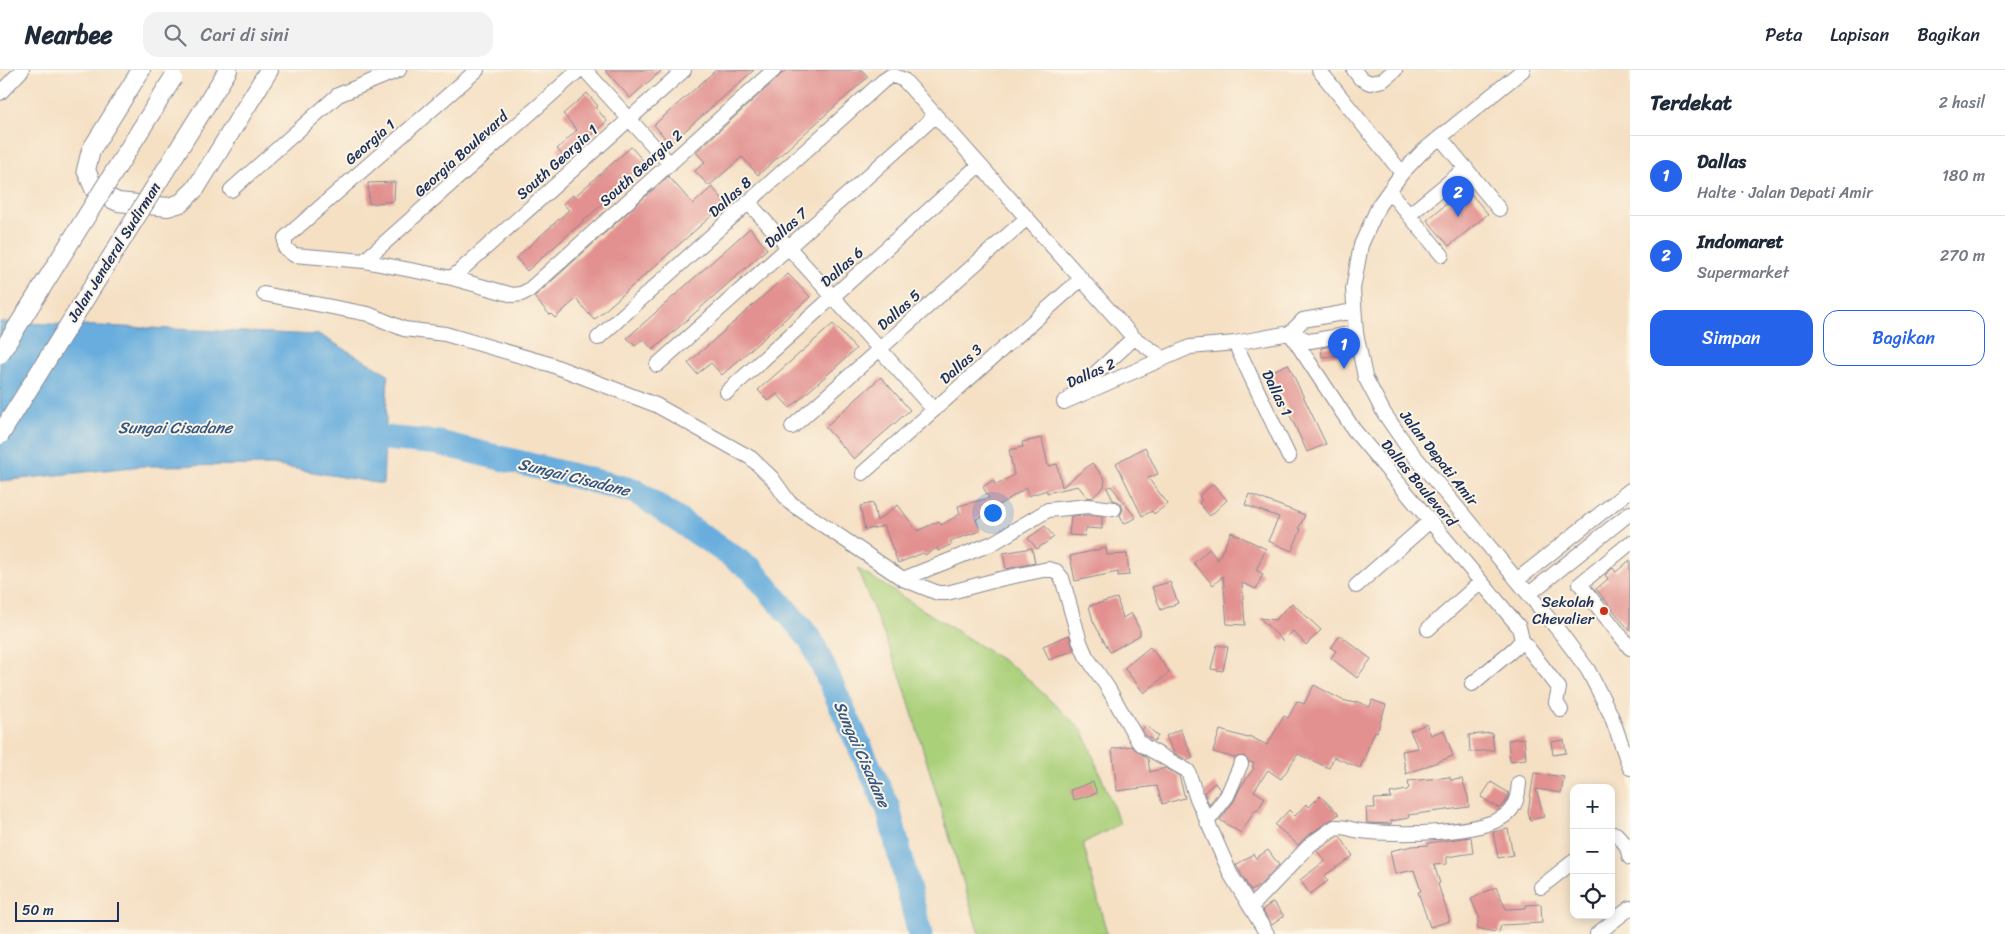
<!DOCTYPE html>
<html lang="id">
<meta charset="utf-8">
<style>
:root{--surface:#fff;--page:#f2f2f3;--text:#1f2937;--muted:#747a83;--line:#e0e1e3;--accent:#2563eb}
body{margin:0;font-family:Sriracha,sans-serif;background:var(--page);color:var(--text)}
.controls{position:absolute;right:15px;bottom:15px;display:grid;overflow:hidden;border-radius:10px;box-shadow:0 2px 12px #0003}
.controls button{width:45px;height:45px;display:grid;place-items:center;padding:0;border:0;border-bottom:1px solid var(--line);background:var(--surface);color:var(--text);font:25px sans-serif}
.scale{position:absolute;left:15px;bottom:12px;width:104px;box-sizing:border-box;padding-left:5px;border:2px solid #1b2f5e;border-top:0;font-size:14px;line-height:18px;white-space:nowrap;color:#1b2f5e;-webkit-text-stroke:4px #fcf5e5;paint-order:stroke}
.you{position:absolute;left:992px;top:442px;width:18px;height:18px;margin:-12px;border:4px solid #fff;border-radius:50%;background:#1a73e8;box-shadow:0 0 0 8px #1a73e833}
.badge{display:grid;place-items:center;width:32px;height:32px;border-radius:50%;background:var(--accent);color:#fff;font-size:16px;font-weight:700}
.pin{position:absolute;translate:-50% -41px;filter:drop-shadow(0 1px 2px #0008)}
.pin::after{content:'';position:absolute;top:26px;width:18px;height:15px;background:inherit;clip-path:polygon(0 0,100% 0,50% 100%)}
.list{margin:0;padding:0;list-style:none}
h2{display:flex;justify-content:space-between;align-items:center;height:65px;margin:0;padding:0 20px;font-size:21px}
h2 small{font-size:16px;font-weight:400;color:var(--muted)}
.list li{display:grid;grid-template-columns:32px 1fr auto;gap:15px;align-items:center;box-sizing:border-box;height:80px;padding:0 20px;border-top:1px solid var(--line)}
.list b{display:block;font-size:19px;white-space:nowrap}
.list p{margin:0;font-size:16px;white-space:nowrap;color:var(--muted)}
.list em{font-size:16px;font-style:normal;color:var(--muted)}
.actions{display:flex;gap:10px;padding:15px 20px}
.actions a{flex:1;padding:11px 0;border:1px solid var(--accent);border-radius:15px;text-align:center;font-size:18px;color:var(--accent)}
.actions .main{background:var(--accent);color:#fff}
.icon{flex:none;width:28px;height:28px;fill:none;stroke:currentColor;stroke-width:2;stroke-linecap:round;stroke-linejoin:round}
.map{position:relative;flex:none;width:1630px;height:864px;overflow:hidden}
header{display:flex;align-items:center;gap:30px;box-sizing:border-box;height:70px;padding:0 25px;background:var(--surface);border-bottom:1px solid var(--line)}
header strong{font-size:24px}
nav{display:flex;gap:28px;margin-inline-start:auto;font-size:18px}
.search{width:350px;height:45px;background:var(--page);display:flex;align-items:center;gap:12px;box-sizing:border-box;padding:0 18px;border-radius:15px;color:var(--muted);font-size:19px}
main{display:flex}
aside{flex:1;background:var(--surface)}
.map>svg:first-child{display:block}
.green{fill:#aad07a;stroke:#62806c}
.water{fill:#67addd;stroke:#416e9e}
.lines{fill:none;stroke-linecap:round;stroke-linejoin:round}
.river{stroke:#67addd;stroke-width:25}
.building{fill:#e29190}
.minor-casing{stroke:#888891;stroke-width:16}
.major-casing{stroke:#888891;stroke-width:20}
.minor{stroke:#fff;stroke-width:14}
.major{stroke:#fff;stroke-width:18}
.major-bridge-casing{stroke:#888891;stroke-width:20;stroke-linecap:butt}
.major-bridge{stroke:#fff;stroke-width:18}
.poi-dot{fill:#c8321e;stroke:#fcf5e5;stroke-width:2}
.labels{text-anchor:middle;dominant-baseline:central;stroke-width:4;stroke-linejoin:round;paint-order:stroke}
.street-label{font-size:15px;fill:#1b2f5e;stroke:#fcf5e5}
.poi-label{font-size:15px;fill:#1b2f5e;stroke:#fcf5e5;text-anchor:end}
.water-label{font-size:16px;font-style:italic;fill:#325584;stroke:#fcf5e5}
</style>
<header>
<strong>Nearbee</strong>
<div class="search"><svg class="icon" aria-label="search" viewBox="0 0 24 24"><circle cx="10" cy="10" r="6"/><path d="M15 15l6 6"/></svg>Cari di sini</div>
<nav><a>Peta</a><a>Lapisan</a><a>Bagikan</a></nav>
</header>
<main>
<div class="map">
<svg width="1630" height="864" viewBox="0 0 1630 864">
<rect width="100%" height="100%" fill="#fcf5e5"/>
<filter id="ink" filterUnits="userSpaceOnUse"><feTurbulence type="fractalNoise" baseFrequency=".02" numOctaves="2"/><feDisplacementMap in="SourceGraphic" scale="10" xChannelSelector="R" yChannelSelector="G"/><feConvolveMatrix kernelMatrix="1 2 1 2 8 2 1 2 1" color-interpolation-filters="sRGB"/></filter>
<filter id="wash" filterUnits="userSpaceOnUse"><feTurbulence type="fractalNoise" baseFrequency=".0096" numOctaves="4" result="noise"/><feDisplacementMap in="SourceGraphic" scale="20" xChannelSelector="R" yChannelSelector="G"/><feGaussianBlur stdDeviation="1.12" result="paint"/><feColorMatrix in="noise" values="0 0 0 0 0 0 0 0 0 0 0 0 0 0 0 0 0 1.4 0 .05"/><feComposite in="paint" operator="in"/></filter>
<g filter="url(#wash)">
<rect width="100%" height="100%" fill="#f5e0c4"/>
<path class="green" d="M857,498L1018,600L1083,661L1120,754L1083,773L1107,864H979L902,610Z"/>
<path class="water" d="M0,252L320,265L388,304L383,414L272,395L142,396L0,411Z"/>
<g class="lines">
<path class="river" d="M351,365L439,373L635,421L751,499L811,570L888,738L920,864"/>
</g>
<g id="blocks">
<path class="building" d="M605,0H662L630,28Z
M716,0H754L670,74L654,55Z
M786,0H862L868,7L758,105L742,87L709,116L695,101L705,92L696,82Z
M587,23L598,36L596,38L607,51L565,88L557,79L577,60L563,44Z
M631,77L647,95L527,201L516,188L569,140L563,134L573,125L574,127Z
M668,106L693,134L712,117L726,133L594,250L576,229L555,248L551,244L550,245L534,227Z
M395,112L394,131L369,134L368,113Z
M1466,118L1488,144L1449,176L1427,150Z
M750,158L767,179L653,280L643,269L635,276L627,268Z
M788,204L810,227L722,305L711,293L697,304L688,293Z
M833,254L856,279L790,338L777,324L768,331L758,320Z
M1338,275L1339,285L1322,287L1321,278Z
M1288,294L1326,374L1307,382L1270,302Z
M881,307L910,340L854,389L825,357Z
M1042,368L1048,396L1057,394L1062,417L1092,393L1105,409L1104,417L1092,428L1087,427L1078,416L1047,423V420L1028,426L1026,418L983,445L984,446L976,449L980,461L950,471L952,474L938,481L937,478L925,485L923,483L898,493L884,456L865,460L860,436L873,433L877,451L898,435L917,461L939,451L941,455L960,444L958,436L989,428L983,417L993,410L996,415L1014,405L1009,380L1023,377L1022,372Z
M1145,377L1158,404L1148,408L1168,434L1154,444L1152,441L1142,446L1116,393Z
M1213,414L1227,430L1210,446L1199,433L1202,430L1199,426Z
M1111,416L1136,448L1123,454L1120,445L1123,440L1122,436L1119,432L1113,430L1107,418Z
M1249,424L1305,445L1299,458L1301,459L1292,481L1268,471L1279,447L1245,435Z
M1088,445L1102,446V459L1086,458L1085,466L1069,465L1071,446Z
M1045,456L1054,467L1037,479L1028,468Z
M1231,462L1266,479L1256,500L1263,504L1256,519L1242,513L1245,555L1227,554L1223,506L1213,515L1194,493L1209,479L1218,490Z
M1032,478L1035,493L1006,499L1003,483Z
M1106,478L1107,485L1127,484L1129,505L1118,506V502L1075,511L1070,486Z
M1630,490V561L1596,519L1608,509L1605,505L1613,498L1616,502Z
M1170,512L1178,533L1161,540L1152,517Z
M1117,528L1123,548L1131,543L1140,560V565L1110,582L1093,551L1089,536Z
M1292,533L1321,560L1306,575L1293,561L1283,571L1260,548L1275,550Z
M1069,565L1074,580L1049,590L1043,576Z
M1340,565L1371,589L1357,608L1331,588L1336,581L1331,578Z
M1217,575L1228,577L1223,601L1211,599Z
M1150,577L1170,602L1144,623L1124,598Z
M1314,615L1342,630L1355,633L1356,631L1370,637L1372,630L1386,635L1377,662L1375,661L1360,698L1334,687L1329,698L1298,684L1281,709L1268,700L1254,721L1265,728L1257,741L1255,740L1241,763L1220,750L1234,731L1240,718L1254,698L1252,697L1254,693L1249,692L1244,686L1235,688L1213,682L1220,660L1248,668L1249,666L1267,675L1284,646L1288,648L1297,631L1304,634Z
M1426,654L1431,665L1444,660L1453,686L1406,704L1402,681L1418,678L1410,661Z
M1146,655L1158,666L1154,671L1145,665L1142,660Z
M1180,659L1193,688L1187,690L1174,683L1166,666Z
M1492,663L1494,680L1470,682L1469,665Z
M1524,668L1526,689L1510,691L1508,670Z
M1564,670L1566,683L1553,685L1551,672Z
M1131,676L1148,689L1150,702L1165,698L1179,706L1185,728L1162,734L1157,716L1117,721L1112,679Z
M1534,703L1564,707L1561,723L1536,719L1544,747L1530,750L1528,741Z
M1450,707V710L1462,709L1468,727L1469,737L1408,745L1409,748L1391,751V754L1367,753L1366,738H1375L1374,729L1391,728L1390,723L1407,720L1409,718L1408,711Z
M1093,712L1097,723L1074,730L1070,720Z
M1491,712L1509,723L1505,733L1499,738L1481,727Z
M1215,713L1220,720L1209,735L1204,722Z
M1320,726L1339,744L1306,767L1298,775L1275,755L1289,740L1295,746L1306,734L1309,737Z
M1508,759L1513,785L1498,788L1493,762Z
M1338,766H1340L1353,786L1324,806L1328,811L1310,824L1300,810L1325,791L1317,781Z
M1471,767L1473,783L1447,787V794L1434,795L1440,813L1438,814L1450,851L1430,857L1418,822L1421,821L1414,800L1395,804L1390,781L1412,776L1428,775V773Z
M1268,780L1279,795L1260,815L1251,821L1236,795L1253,784L1256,788Z
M1496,817L1506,839L1526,838V835L1541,834L1542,853L1501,855L1499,863L1477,858L1479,847L1471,829Z
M1273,832L1284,846L1272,855L1262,840Z"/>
</g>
</g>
<g filter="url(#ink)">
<use href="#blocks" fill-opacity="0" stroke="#888891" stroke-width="1"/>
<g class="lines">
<g class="minor-casing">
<path id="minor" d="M477,0L285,168V178L294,185L364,191L452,208L513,225L521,224L529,220L774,0
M585,0L670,94
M1319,0L1402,103
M1354,0L1360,8L1370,13L1383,10L1395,0
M1523,0L1422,82L1402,103L1379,135L1361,175L1353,219L1356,263L1365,307L1384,343L1408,378L1559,561L1588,600L1611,645L1630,698
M0,23L22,0
M1440,67L1499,139
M231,120L338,25L399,0
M1389,121L1442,185
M748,132L934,340
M1409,145L1466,98
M364,191L579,0
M452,208L684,0
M264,224L368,244L404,259L445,264L549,294L656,335L751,388L772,408L789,432L903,509L938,523H947L1000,509L1048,499L1056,501L1062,508L1080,572L1086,586L1108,618L1138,671L1144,676L1188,701L1196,726L1231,805L1267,864
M1290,263L1354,360L1519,557L1522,570L1515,578L1472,614
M1290,263L1303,250L1354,241
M598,268L883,11L892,5L904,10L1134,268L1163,288
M1235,273L1289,387
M657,295L935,46
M727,322L979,95
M1072,325L1134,268
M1064,332L1190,277L1235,273L1290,263L1310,271L1356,263
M792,357L1027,148
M863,403L1081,209
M1630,473L1580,514L1630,578
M903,509L993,473L1048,440L1088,436L1114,439
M1517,510L1630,420
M1356,516L1430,451
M1529,524L1630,443
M1428,559L1481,512
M1522,570L1559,618L1556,632L1561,640
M1207,752L1227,726L1241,694
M1611,765L1616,764L1626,775L1630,788
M1541,817L1574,791
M1251,837L1311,774L1335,757C1344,756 1352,760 1361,761C1393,765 1489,766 1510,741C1517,733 1518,723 1519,713
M1597,864L1630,838"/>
</g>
<g class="major-casing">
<path id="major" d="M141,0L91,80L86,100L95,121L118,132L168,137L181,133L196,118L269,0
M208,32L228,0"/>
</g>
<use href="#minor" class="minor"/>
<use href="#major" class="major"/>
<g class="major-bridge-casing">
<path id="major-bridge" d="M0,284L173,8
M0,365L208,32"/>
</g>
<use href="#major-bridge" class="major-bridge"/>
</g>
</g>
<circle class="poi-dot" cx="1604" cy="541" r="5"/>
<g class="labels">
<g class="street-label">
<text transform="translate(370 72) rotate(-41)">Georgia 1</text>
<text transform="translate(461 84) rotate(-42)">Georgia Boulevard</text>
<text transform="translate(557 92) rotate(-42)">South Georgia 1</text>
<text transform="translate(641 98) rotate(-42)">South Georgia 2</text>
<text transform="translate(730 127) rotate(-42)">Dallas 8</text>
<text transform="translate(786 158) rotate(-42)">Dallas 7</text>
<text transform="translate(114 182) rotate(-58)">Jalan Jenderal Sudirman</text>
<text transform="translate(842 197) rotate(-42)">Dallas 6</text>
<text transform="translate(899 240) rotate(-42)">Dallas 5</text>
<text transform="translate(961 294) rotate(-42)">Dallas 3</text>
<text transform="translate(1091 303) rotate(-24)">Dallas 2</text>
<text transform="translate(1277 323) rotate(64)">Dallas 1</text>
<text transform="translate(1439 388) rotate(52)">Jalan Depati Amir</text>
<text transform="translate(1419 413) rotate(50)">Dallas Boulevard</text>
</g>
<g class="poi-label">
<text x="1594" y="532">Sekolah<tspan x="1594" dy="17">Chevalier</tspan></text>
</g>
<g class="water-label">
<text x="175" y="357">Sungai Cisadane</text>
<text transform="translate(574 407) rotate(14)">Sungai Cisadane</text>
<text transform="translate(862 684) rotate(66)">Sungai Cisadane</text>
</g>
</g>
</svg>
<div class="controls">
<button>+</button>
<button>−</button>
<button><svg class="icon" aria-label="locate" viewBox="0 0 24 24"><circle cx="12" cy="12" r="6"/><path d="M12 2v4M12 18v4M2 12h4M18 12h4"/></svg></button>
</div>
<div class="scale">50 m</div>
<div class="you"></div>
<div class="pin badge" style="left:1344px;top:299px">1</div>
<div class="pin badge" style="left:1458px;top:147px">2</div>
</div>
<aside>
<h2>Terdekat<small>2 hasil</small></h2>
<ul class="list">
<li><span class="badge">1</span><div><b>Dallas</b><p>Halte · Jalan Depati Amir</p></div><em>180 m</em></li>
<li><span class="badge">2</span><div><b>Indomaret</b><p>Supermarket</p></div><em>270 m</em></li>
</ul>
<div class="actions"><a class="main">Simpan</a><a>Bagikan</a></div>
</aside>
</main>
